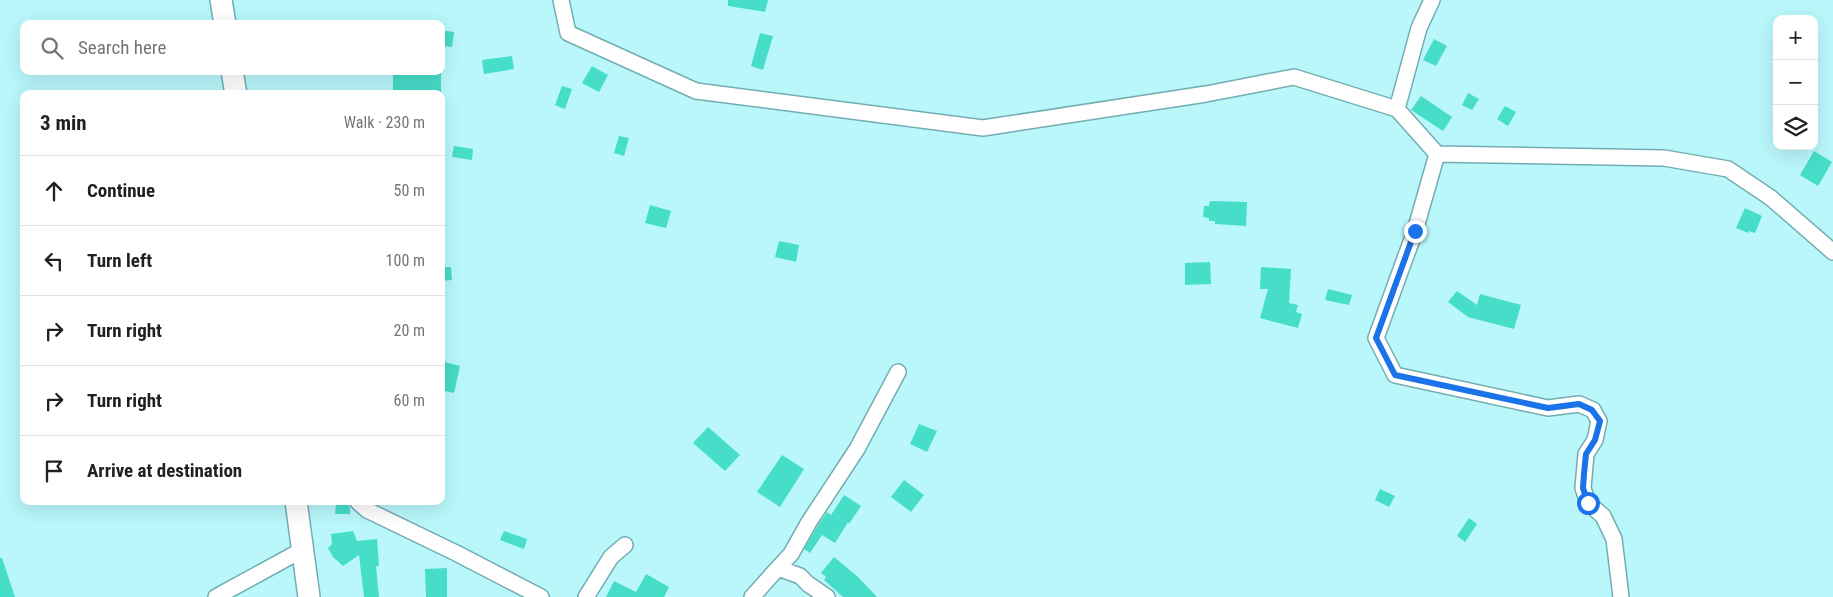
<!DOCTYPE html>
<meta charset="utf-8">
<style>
:root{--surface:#fff;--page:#f6f6f6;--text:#202124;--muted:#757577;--line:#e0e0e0}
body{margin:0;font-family:"Roboto Condensed",sans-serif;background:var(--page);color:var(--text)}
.controls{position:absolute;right:15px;top:15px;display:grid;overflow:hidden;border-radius:10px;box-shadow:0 5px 20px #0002}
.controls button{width:45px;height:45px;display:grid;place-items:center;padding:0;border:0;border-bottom:1px solid var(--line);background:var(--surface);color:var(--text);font:25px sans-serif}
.stop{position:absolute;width:15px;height:15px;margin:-11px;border:4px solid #1a73e8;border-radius:50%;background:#fff}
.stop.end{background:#1a73e8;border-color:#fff;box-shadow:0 1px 5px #0008}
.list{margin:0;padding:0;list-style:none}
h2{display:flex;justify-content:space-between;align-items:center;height:65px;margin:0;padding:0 20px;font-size:21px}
h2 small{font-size:16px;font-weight:400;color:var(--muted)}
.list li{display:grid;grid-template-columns:32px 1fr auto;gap:15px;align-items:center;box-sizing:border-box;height:70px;padding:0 20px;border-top:1px solid var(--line)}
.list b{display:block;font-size:19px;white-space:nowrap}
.list em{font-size:16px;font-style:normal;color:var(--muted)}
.icon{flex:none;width:28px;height:28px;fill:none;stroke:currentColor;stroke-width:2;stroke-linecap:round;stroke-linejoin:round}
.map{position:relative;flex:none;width:1833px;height:597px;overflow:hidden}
.search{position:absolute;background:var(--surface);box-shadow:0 5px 20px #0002;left:20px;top:20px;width:425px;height:55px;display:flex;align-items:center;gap:12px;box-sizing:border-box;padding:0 18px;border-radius:10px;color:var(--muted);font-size:19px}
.panel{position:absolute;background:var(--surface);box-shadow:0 5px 20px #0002;left:20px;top:90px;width:425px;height:415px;border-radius:10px}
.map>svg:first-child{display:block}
.building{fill:#46ddc9}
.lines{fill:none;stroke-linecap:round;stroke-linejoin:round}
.minor-casing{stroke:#72adb2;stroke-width:18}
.secondary-casing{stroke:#72adb2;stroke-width:24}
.minor{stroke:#fff;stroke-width:15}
.secondary{stroke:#fff;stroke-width:21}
.route{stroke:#1a73e8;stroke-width:6}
</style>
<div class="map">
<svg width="1833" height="597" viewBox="0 0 1833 597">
<rect width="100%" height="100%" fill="#b9f7fb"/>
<path class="building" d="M728,0H768L765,12L728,6Z
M441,30L454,32L452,47L441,46Z
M760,33L773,36L763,70L751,66Z
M1434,39L1447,46L1436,66L1423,60Z
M512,56L514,69L484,74L482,60Z
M592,66L608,75L599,92L582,83Z
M393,72L441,73V94L393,93Z
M562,86L572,89L565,109L555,105Z
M1468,93L1479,99L1472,110L1462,105Z
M1421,96L1452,117L1443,131L1411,110Z
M1505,106L1516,112L1508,126L1497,119Z
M619,136L629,138L624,156L614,153Z
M454,146L473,149L472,160L452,157Z
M1814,151L1832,162L1818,186L1800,175Z
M1210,201L1247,202L1246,226L1215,224V221H1209V218L1203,217L1204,206H1209Z
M650,205L671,211L666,228L645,223Z
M1745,208L1762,216L1755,233L1749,231L1748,233L1736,228Z
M779,241L799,245L796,262L775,257Z
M1210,262L1211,284L1185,285V263Z
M441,267H451L452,280L441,281Z
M1261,267L1291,269L1289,303L1298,305L1296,312L1302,314L1298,328L1260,318L1268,289H1260Z
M1328,289L1352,295L1349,305L1325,300Z
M1457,291L1477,305L1480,294L1521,305L1514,329L1468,317L1448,302Z
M441,361L460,366L454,393L441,390Z
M919,424L937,431L927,452L910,444Z
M708,427L740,455L725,471L693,443Z
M782,455L804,469L780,507L757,492Z
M904,480L924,495L911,512L891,497Z
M1380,489L1395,496L1389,507L1375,500Z
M844,495L861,506L849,524L848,522L835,543L822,535L810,553L804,549L817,527L827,512L831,515Z
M336,504L348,505L350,508V514H335Z
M1469,518L1477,524L1465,542L1457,536Z
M353,531L357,541L377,539L379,566H376L379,597H364L359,555L343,566L333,557L328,548L332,544L331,534Z
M504,531L527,539L524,549L500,540Z
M834,557L857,576L877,597H843L824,580L826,577L821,573Z
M0,558H2L15,597H0Z
M447,568V597H426L425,569Z
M646,574L669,587L664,597H606L614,581L636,592Z"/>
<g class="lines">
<g class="minor-casing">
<path id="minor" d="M561,0L568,33L696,91L983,128L1206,94L1294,77L1397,109L1437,154L1664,158L1728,169L1771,198L1833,252
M1397,109L1419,28L1432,0
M1437,154L1415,231L1376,338L1395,375L1548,408L1579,404L1593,410L1599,421L1595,440L1586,454L1583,488L1588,503L1603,516L1614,539L1621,597
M357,501L367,510L456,553L541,597
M778,568L791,554L809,522L857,449L898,372
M216,597L302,550
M586,597L611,557L625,545
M752,597L778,568L800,576L808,584L827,597"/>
</g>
<g class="secondary-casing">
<path id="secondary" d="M221,0L225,24
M232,71L236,94
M296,501L309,597"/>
</g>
<use href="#minor" class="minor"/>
<use href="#secondary" class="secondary"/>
</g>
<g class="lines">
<path class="route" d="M1415,231L1376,338L1395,375L1548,408L1579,404L1592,410L1600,421L1595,440L1586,454L1584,474L1583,488L1588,503"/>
</g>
</svg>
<div class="controls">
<button>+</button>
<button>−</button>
<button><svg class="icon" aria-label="layers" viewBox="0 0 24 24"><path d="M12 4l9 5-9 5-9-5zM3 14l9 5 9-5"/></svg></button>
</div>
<div class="stop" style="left:1588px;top:503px"></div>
<div class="stop end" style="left:1415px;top:231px"></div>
<div class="search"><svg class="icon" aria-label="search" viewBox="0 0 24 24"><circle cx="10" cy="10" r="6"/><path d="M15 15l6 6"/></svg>Search here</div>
<section class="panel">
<h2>3 min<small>Walk · 230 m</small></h2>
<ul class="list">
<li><svg class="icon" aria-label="ahead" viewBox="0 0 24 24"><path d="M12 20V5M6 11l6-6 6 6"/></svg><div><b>Continue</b></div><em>50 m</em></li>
<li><svg class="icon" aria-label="left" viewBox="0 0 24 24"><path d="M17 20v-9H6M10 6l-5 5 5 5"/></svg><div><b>Turn left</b></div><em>100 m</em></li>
<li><svg class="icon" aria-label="right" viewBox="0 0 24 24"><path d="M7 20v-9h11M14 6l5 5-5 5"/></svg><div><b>Turn right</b></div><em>20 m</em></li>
<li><svg class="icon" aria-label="right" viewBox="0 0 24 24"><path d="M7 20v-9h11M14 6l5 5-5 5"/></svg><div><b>Turn right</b></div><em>60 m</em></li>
<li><svg class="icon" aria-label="arrive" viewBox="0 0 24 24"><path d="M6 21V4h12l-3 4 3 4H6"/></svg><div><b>Arrive at destination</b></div></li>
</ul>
</section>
</div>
